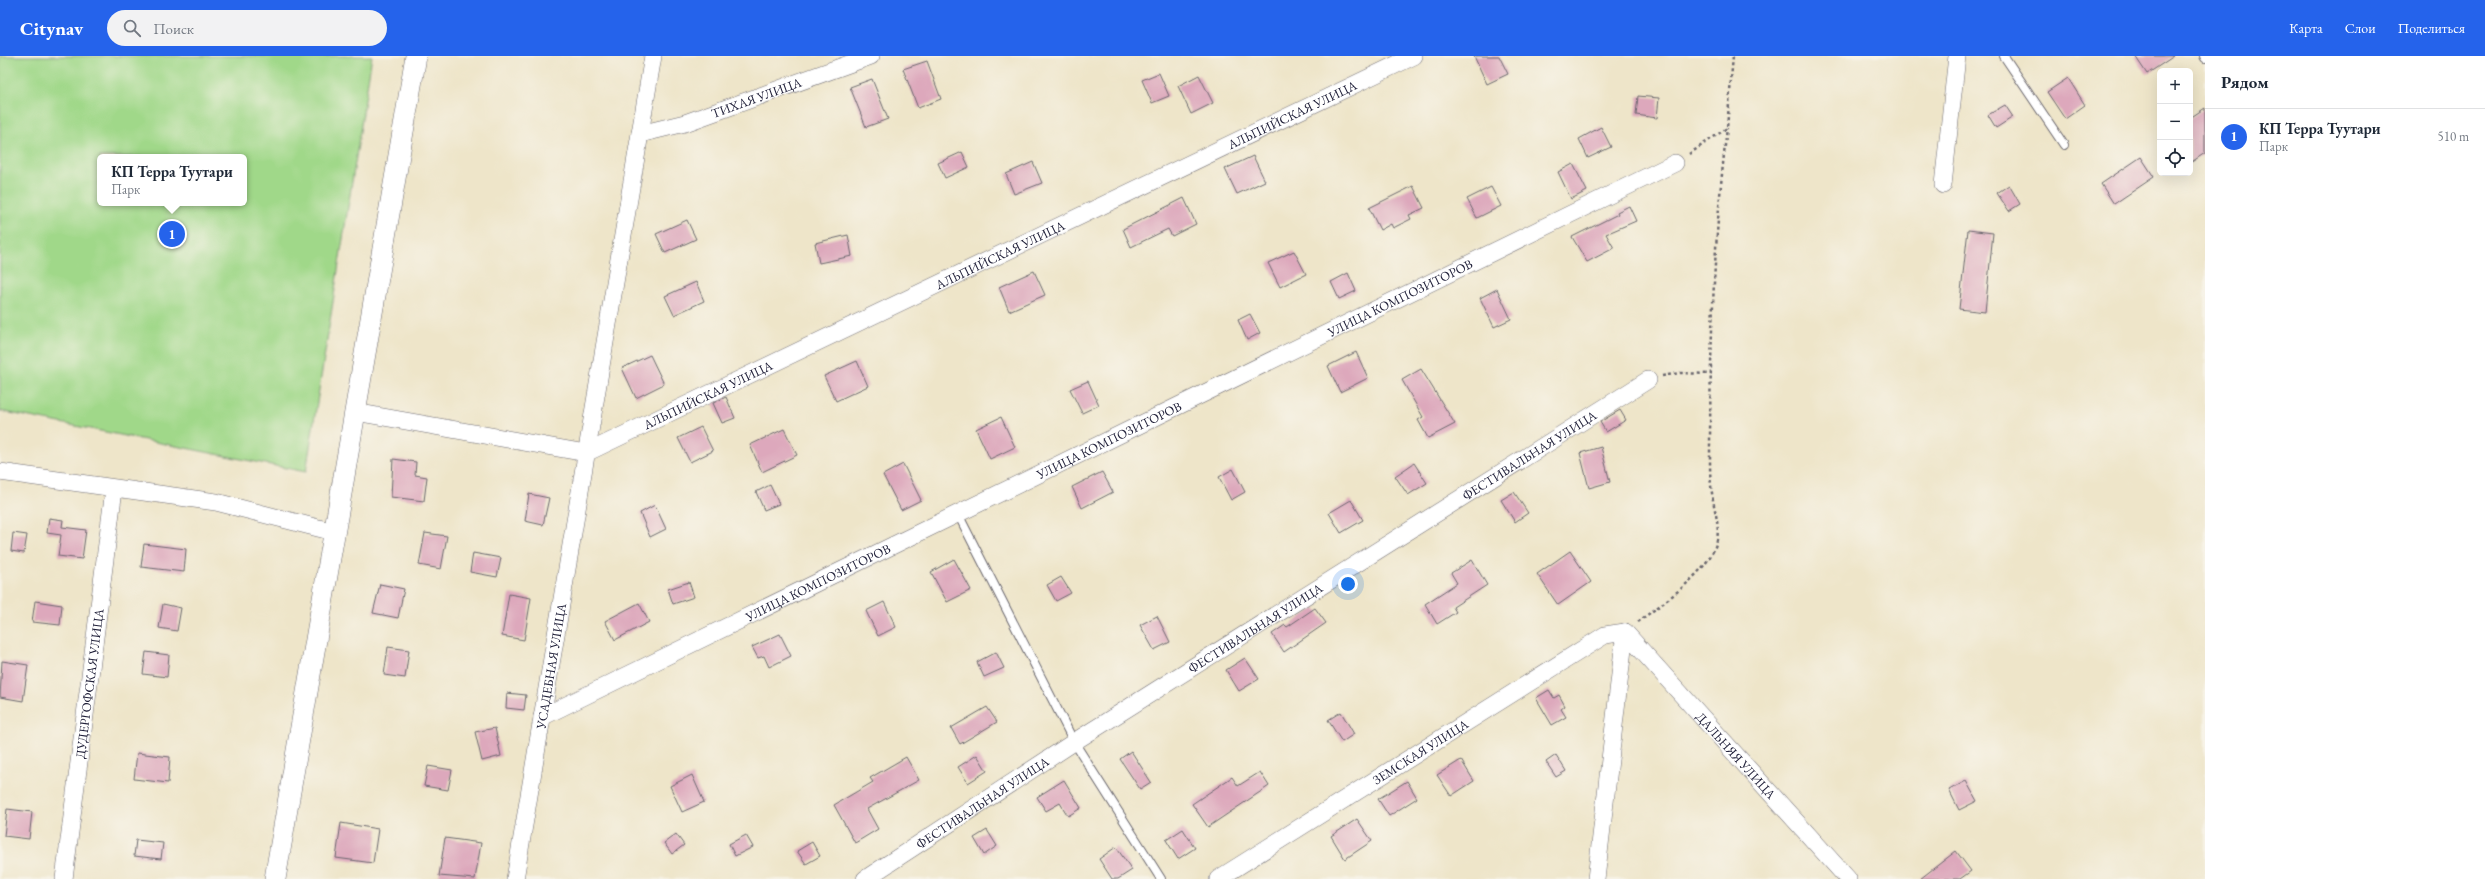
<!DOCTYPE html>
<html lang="ru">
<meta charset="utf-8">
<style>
:root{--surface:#fff;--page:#f2f2f3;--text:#1f2937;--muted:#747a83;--line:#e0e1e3;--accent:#2563eb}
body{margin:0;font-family:"EB Garamond",serif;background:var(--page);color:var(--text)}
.controls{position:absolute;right:12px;top:12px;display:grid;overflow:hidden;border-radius:6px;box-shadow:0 4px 16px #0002}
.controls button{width:36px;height:36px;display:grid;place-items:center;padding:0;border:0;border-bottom:1px solid var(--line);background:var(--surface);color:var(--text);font:20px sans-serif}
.you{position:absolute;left:1348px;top:528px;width:14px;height:14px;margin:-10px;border:3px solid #fff;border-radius:50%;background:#1a73e8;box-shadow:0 0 0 6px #1a73e833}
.badge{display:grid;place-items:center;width:26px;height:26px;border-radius:50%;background:var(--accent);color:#fff;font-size:13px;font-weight:700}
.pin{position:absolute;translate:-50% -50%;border:2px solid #fff;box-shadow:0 1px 4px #0006}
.popup{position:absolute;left:97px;top:98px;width:150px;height:52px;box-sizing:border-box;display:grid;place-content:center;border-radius:6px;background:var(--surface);filter:drop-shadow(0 1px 3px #0005);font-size:13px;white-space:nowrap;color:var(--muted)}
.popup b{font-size:15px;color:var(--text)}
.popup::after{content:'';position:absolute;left:50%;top:100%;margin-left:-8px;border:8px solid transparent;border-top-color:var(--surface)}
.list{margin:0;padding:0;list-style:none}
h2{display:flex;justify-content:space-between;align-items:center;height:52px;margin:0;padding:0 16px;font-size:17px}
h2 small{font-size:13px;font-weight:400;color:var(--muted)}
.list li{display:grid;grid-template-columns:26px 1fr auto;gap:12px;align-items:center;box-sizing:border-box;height:56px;padding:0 16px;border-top:1px solid var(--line)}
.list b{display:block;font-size:15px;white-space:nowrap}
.list p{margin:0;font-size:13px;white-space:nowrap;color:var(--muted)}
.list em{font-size:13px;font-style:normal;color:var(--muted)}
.icon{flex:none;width:22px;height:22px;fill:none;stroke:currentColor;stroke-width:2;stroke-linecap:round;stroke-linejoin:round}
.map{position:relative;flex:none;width:2205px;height:823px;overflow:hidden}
header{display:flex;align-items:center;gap:24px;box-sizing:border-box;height:56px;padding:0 20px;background:var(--accent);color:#fff}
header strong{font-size:19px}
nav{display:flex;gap:22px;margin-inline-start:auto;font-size:14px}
.search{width:280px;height:36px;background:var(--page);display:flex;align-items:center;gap:10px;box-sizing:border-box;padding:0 14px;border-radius:22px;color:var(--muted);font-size:15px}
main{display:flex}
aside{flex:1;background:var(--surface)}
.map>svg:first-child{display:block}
.green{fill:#a0d889;stroke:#617d62;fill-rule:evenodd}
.building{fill:#dda8bc}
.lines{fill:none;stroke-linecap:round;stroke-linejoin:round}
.service-casing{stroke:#69666d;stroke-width:10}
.minor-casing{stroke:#69666d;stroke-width:18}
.tertiary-casing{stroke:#69666d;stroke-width:22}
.path{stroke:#69666d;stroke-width:2.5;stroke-dasharray:3 3;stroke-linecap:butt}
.service{stroke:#fff;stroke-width:8}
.minor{stroke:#fff;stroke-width:17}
.tertiary{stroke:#fff;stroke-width:21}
.labels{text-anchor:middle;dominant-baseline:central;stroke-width:3.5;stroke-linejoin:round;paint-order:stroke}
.street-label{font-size:13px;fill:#22223b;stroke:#f7f3e8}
</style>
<header>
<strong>Citynav</strong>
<div class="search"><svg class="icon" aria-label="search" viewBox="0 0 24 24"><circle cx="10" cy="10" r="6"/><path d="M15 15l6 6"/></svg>Поиск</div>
<nav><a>Карта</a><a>Слои</a><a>Поделиться</a></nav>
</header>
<main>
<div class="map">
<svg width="2205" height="823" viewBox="0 0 2205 823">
<rect width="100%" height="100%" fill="#f7f3e8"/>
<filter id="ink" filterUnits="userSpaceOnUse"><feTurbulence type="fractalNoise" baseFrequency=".025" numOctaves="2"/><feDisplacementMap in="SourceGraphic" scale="8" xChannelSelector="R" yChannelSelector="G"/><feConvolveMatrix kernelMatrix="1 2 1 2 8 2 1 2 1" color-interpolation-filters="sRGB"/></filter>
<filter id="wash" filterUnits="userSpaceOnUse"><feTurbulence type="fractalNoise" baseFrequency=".012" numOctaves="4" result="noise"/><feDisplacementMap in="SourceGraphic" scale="16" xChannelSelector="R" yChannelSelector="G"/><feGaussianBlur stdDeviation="0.9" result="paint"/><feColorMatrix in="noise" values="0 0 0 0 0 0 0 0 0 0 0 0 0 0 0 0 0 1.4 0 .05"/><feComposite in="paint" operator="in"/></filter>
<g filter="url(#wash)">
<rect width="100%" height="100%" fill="#eee5c9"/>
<path class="green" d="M0,0H372L306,416L0,355ZM100,101H244V147H100Z"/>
<g id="blocks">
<path class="building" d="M1474,0H1499L1508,18L1487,28Z
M2135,0H2174L2147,18Z
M927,5L941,43L918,52L903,13Z
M1159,17L1169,40L1152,47L1142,24Z
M1199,19L1213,47L1191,58L1178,30Z
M2068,22L2085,49L2065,63L2047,36Z
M872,23L888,63L866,71L850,31Z
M1638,40L1659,42L1657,62L1636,59Z
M2005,49L2013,61L1996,72L1988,59Z
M2205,52V97L2190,107V62Z
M1601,71L1611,91L1588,102L1579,83Z
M962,96L969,111L945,122L938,107Z
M1253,100L1265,125L1237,138L1225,113Z
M2141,101L2154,121L2114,148L2101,128Z
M1033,106L1042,127L1014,138L1006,118Z
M1573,108L1587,135L1571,143L1558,116Z
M2009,129L2020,148L2009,155L1997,137Z
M1413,130L1424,152L1409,159L1411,163L1393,172L1391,168L1380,174L1369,152Z
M1491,131L1501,150L1477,162L1467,143Z
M1184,142L1196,168L1172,180L1168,173L1131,191L1123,173Z
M1629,150L1636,165L1606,178L1614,192L1587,206L1572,181L1618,158L1617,156Z
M687,164L696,183L665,197L656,178Z
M1968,174L1993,177L1985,256L1959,253Z
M848,179L852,200L819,207L815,187Z
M1294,195L1306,218L1280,231L1268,207Z
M1034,215L1045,239L1009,255L999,231Z
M1348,217L1356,235L1339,243L1331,226Z
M696,226L704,245L674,259L665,240Z
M1497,233L1511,263L1494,271L1480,242Z
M1250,258L1260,277L1247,284L1238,264Z
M1356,296L1368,322L1340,336L1328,310Z
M650,299L664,328L636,342L622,312Z
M857,305L868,330L836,345L824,320Z
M1421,313L1455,368L1428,382L1418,364L1423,361L1402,324Z
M1088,325L1099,349L1082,357L1070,333Z
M726,341L735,362L722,367L713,347Z
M1620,354L1626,364L1606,376L1600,366Z
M1001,361L1015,391L990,403L976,373Z
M701,371L713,395L690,406L678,382Z
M784,373L797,399L762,416L750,389Z
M1601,391L1610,426L1589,432L1580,397Z
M393,403L416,406L415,419L427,421L424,445L391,441Z
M1414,407L1427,427L1408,439L1395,420Z
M903,408L921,444L901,454L883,419Z
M1233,413L1245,436L1231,444L1219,421Z
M1102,416L1113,436L1082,452L1072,431Z
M770,429L779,448L764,454L756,436Z
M1514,436L1528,457L1515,466L1501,444Z
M529,438L549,442L543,469L525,465Z
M1351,444L1363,464L1341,477L1329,457Z
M655,449L666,473L650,481L640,457Z
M49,462L63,464L62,471L86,474L82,503L58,500L61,479L47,477Z
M13,477L27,479L24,497L11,495Z
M425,477L447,480L441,513L419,509Z
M144,488L186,493L184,516L141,511Z
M1570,495L1591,526L1558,549L1537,518Z
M473,497L501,502L497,521L470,516Z
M954,503L971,534L947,546L931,516Z
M1472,504L1487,529L1453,551L1456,556L1437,568L1425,548L1457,527L1451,517Z
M1061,521L1071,537L1056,545L1047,529Z
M689,526L694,541L673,548L668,533Z
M380,528L404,533L398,562L373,557Z
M509,538L531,542L524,584L502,580Z
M35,545L62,549L60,569L32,566Z
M884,546L896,571L878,580L866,555Z
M639,547L649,566L615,584L605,565Z
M163,548L181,552L177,575L159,572Z
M1315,552L1326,567L1284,596L1272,578L1285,569L1287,571Z
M1157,560L1170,586L1154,594L1140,569Z
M780,578L791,600L769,611L764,600L758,602L752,591Z
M388,591L409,594L405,622L384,619Z
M146,596L169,599L167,621L143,618Z
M996,596L1004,612L984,621L977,606Z
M1245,602L1259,623L1239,635L1226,614Z
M2,605L28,609L23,645L0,641Z
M1549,634L1554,642L1559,639L1565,650L1561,653L1566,661L1552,669L1536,642Z
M507,637L526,639L524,654L506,652Z
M987,651L997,666L960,688L951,672Z
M1341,656L1354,678L1342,686L1328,664Z
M495,672L501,700L482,705L475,676Z
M1131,695L1151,726L1140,733L1120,703Z
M137,697L170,701L168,727L134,723Z
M977,699L987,715L968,727L958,711Z
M1556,699L1566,715L1556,721L1546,706Z
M906,701L919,724L867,753L878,773L855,787L834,749L873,726L870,722Z
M1461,704L1474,725L1451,740L1437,719Z
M428,710L452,714L448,734L424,730Z
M1260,716L1269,730L1208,771L1192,748L1232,721L1238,730Z
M692,719L704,746L682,756L670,730Z
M1064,724L1081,752L1068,760L1060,747L1046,755L1037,741Z
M1407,725L1417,742L1389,760L1378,743Z
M1966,725L1977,745L1959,754L1949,734Z
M7,753L32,756L29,783L4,780Z
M1357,763L1372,785L1345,803L1331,780Z
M341,767L378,773L373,807L336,802Z
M1183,773L1195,792L1178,803L1166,784Z
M987,774L997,790L984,799L974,782Z
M676,778L684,789L672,798L664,787Z
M746,779L753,791L735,800L729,788Z
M445,782L481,787L475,823L439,820Z
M136,784L163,787L161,803L134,800Z
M812,786L820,800L806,808L797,795Z
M1116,791L1132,814L1118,823H1112L1099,803Z
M1956,795L1971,815L1960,823H1920Z"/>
</g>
</g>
<g filter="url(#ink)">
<use href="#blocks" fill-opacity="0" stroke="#69666d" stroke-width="1"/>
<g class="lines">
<g class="service-casing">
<path id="service" d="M2004,0L2064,89
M2204,0L2205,2
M958,458L1074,686L1161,823"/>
</g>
<g class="minor-casing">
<g id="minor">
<path id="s1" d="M640,78L685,67L871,0"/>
<path d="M1943,129L1957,0"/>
<path d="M355,356L586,397"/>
<path id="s2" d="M586,397L1414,0"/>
<path d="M0,416L216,446L334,476"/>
<path id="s3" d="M1625,576L1848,823"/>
<path id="s4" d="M542,661L1675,107"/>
<path id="s5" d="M64,823L114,433"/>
<path id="s6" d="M515,823L653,0"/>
<path id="s7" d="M865,823L1074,686L1648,324"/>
<path id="s8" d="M1218,823L1605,579L1625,576"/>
<path d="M1596,823L1625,576"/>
</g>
</g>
<g class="tertiary-casing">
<path id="tertiary" d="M275,823L416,0"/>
</g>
<path class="path" d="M1689,98L1727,72L1733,0
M1662,320L1680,317L1711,318
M1638,566C1662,547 1706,519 1716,488C1721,470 1714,455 1712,437C1710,425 1710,411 1710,398C1710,289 1714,180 1727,72"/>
<use href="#service" class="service"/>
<use href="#minor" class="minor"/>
<use href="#tertiary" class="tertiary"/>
</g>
</g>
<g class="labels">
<g class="street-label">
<text stroke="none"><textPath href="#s1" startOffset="122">ТИХАЯ УЛИЦА</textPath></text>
<text stroke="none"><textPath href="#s2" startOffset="783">АЛЬПИЙСКАЯ УЛИЦА</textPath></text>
<text stroke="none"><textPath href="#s2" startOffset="459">АЛЬПИЙСКАЯ УЛИЦА</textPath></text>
<text stroke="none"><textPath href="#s4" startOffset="955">УЛИЦА КОМПОЗИТОРОВ</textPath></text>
<text stroke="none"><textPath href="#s2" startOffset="135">АЛЬПИЙСКАЯ УЛИЦА</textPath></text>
<text stroke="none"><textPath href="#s4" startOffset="631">УЛИЦА КОМПОЗИТОРОВ</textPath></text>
<text stroke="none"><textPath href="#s7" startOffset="788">ФЕСТИВАЛЬНАЯ УЛИЦА</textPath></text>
<text stroke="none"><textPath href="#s4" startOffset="307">УЛИЦА КОМПОЗИТОРОВ</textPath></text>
<text stroke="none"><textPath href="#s7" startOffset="464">ФЕСТИВАЛЬНАЯ УЛИЦА</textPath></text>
<text stroke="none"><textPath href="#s6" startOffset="216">УСАДЕБНАЯ УЛИЦА</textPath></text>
<text stroke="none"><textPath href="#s5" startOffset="197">ДУДЕРГОФСКАЯ УЛИЦА</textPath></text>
<text stroke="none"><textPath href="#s8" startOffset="239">ЗЕМСКАЯ УЛИЦА</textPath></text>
<text stroke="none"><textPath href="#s3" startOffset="166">ДАЛЬНЯЯ УЛИЦА</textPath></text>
<text stroke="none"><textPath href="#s7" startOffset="140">ФЕСТИВАЛЬНАЯ УЛИЦА</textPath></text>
</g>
</g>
</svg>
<div class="controls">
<button>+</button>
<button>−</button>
<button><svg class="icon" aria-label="locate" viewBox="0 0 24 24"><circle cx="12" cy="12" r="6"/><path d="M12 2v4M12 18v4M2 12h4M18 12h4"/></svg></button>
</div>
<div class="you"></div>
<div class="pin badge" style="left:172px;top:178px">1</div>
<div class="popup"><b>КП Терра Туутари</b>Парк</div>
</div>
<aside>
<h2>Рядом<small></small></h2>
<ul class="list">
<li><span class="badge">1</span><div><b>КП Терра Туутари</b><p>Парк</p></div><em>510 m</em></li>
</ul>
</aside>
</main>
